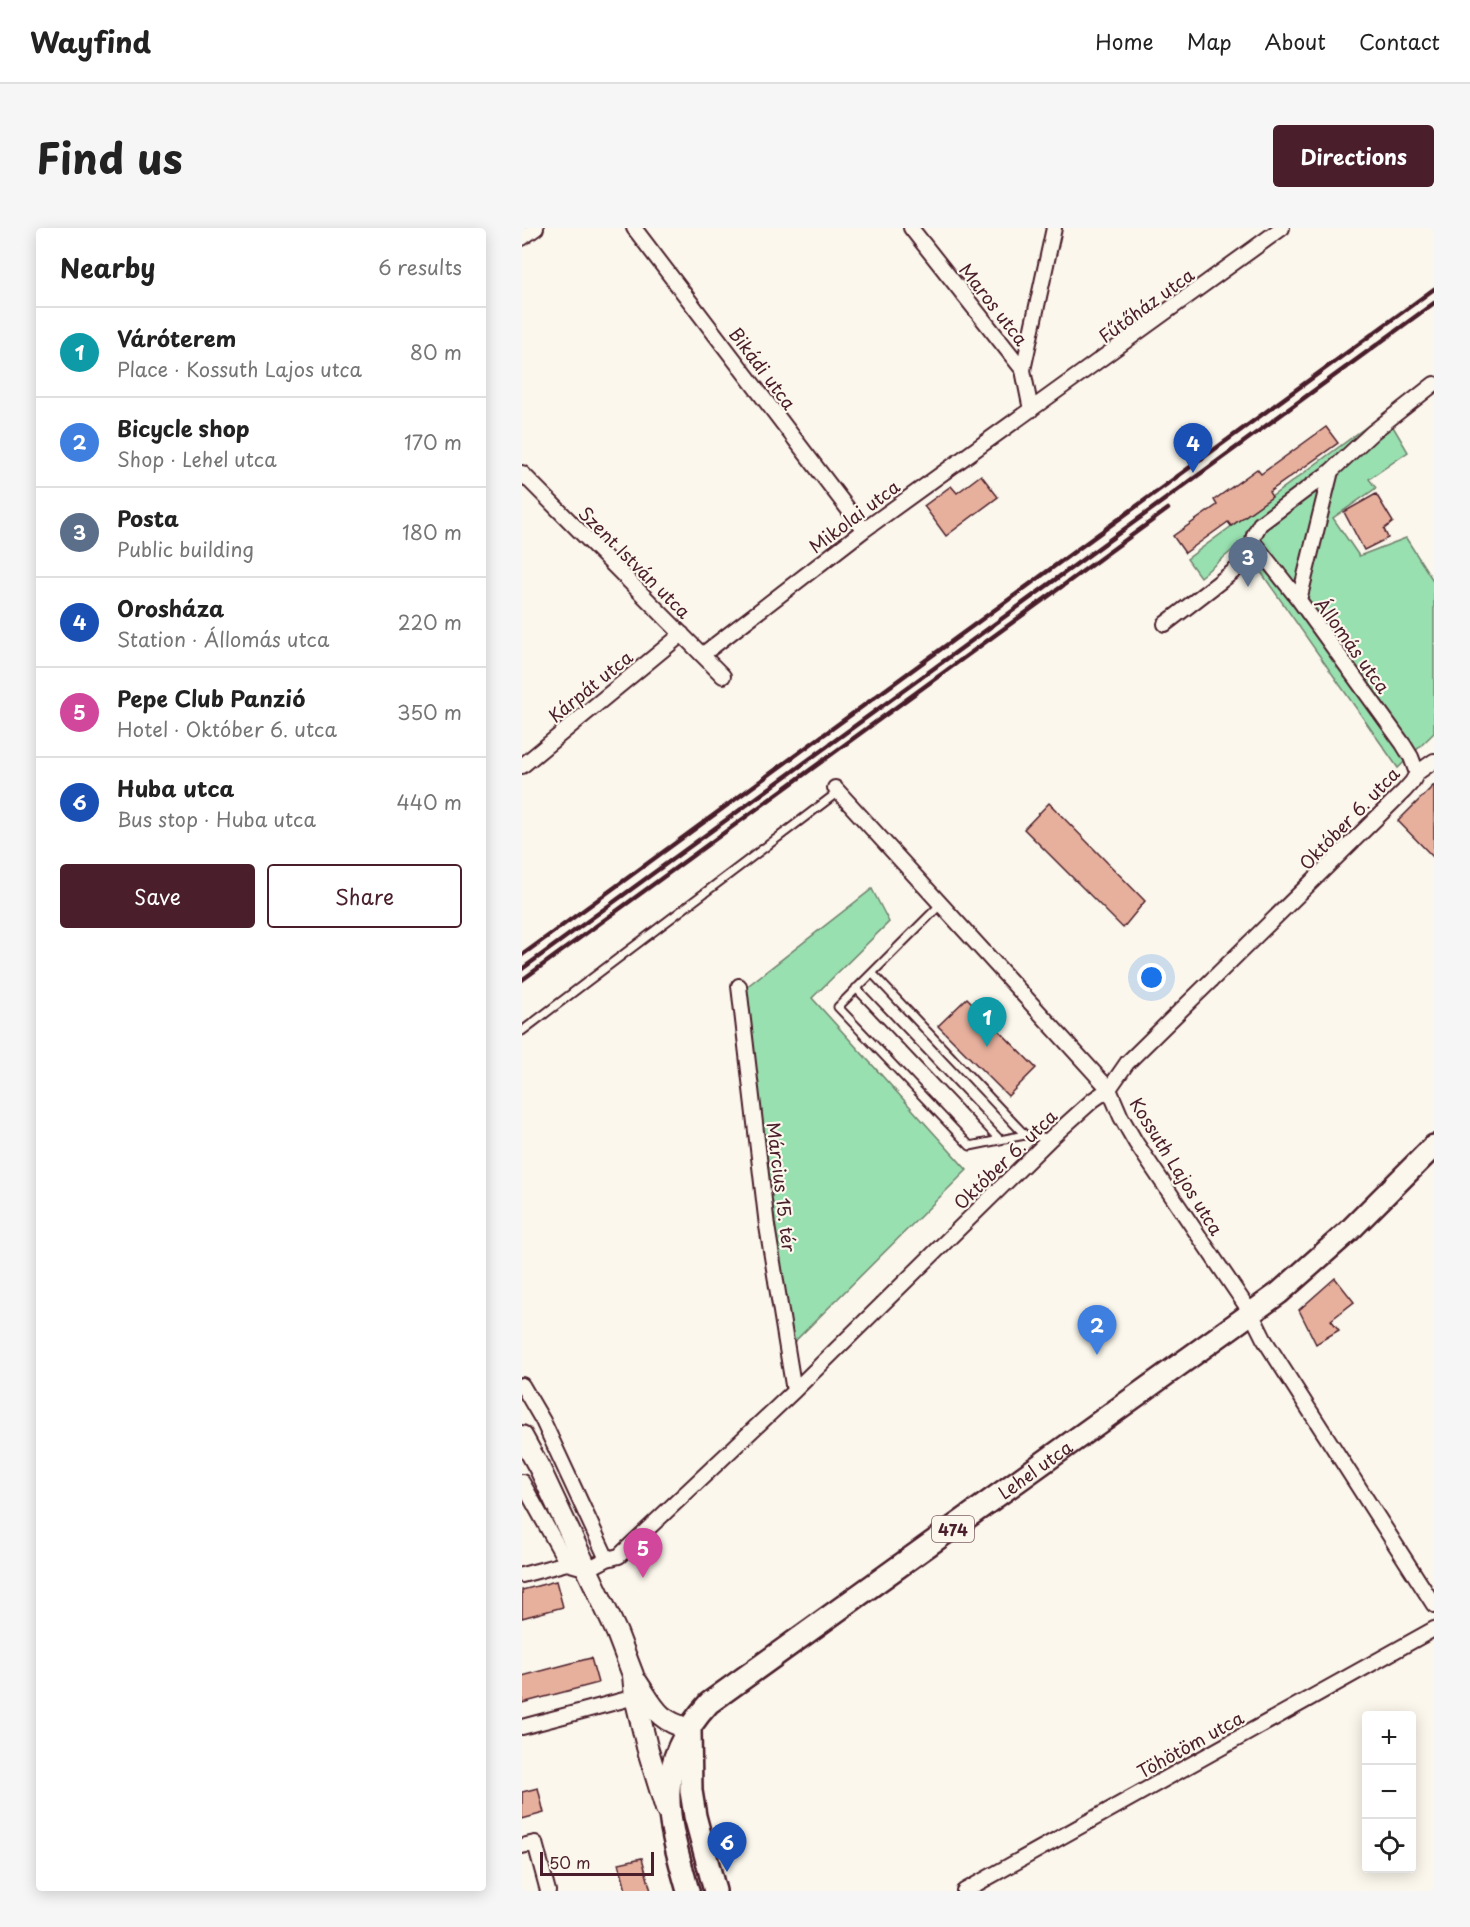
<!DOCTYPE html>
<meta charset="utf-8">
<style>
:root{--surface:#fff;--page:#f6f6f6;--text:#222;--muted:#767676;--line:#e0e0e0;--accent:#4a1f2b}
body{margin:0;font-family:"Playpen Sans",sans-serif;background:var(--page);color:var(--text)}
.controls{position:absolute;right:18px;bottom:18px;display:grid;overflow:hidden;border-radius:6px;box-shadow:0 3px 15px #0003}
.controls button{width:54px;height:54px;display:grid;place-items:center;padding:0;border:0;border-bottom:2px solid var(--line);background:var(--surface);color:var(--text);font:30px sans-serif}
.scale{position:absolute;left:18px;bottom:15px;width:114px;box-sizing:border-box;padding-left:6px;border:3px solid #4a1f2b;border-top:0;font-size:16px;line-height:21px;white-space:nowrap;color:#4a1f2b;-webkit-text-stroke:4px #fbf7ec;paint-order:stroke}
.you{position:absolute;left:630px;top:750px;width:21px;height:21px;margin:-15px;border:4px solid #fff;border-radius:50%;background:#1a73e8;box-shadow:0 0 0 9px #1a73e833}
.badge{display:grid;place-items:center;width:39px;height:39px;border-radius:50%;background:var(--accent);color:#fff;font-size:20px;font-weight:700}
.pin{position:absolute;translate:-50% -50px;filter:drop-shadow(0 2px 3px #0008)}
.pin::after{content:'';position:absolute;top:32px;width:21px;height:18px;background:inherit;clip-path:polygon(0 0,100% 0,50% 100%)}
.list{margin:0;padding:0;list-style:none}
h2{display:flex;justify-content:space-between;align-items:center;height:78px;margin:0;padding:0 24px;font-size:26px}
h2 small{font-size:20px;font-weight:400;color:var(--muted)}
.list li{display:grid;grid-template-columns:39px 1fr auto;gap:18px;align-items:center;box-sizing:border-box;height:90px;padding:0 24px;border-top:2px solid var(--line)}
.list b{display:block;font-size:22px;white-space:nowrap}
.list p{margin:0;font-size:20px;white-space:nowrap;color:var(--muted)}
.list em{font-size:20px;font-style:normal;color:var(--muted)}
.actions{display:flex;gap:12px;padding:18px 24px}
.actions a{flex:1;padding:14px 0;border:2px solid var(--accent);border-radius:6px;text-align:center;font-size:21px;color:var(--accent)}
.actions .main{background:var(--accent);color:#fff}
.icon{flex:none;width:33px;height:33px;fill:none;stroke:currentColor;stroke-width:2;stroke-linecap:round;stroke-linejoin:round}
.map{position:relative;flex:none;width:912px;height:1663px;overflow:hidden;border-radius:6px}
header{display:flex;align-items:center;gap:36px;box-sizing:border-box;height:84px;padding:0 30px;background:var(--surface);border-bottom:2px solid var(--line)}
header strong{font-size:28px}
nav{display:flex;gap:33px;margin-inline-start:auto;font-size:21px}
.intro{display:flex;align-items:center;justify-content:space-between;box-sizing:border-box;height:144px;padding:0 36px}
h1{margin:0;font-size:42px}
.button{padding:15px 27px;border-radius:6px;background:var(--accent);color:#fff;font-size:21px;font-weight:700}
main{display:flex;gap:36px;padding:0 36px}
aside{flex:1;background:var(--surface);border-radius:6px;box-shadow:0 3px 15px #0003}
.map>svg:first-child{display:block}
.green{fill:#98e0af;stroke:#71806d;stroke-width:1.5}
.building{fill:#e7b09d;stroke:#4a1f2b;stroke-width:1.5}
.lines{fill:none;stroke-linecap:round;stroke-linejoin:round}
.service-casing{stroke:#4a1f2b;stroke-width:11}
.minor-casing{stroke:#4a1f2b;stroke-width:18}
.secondary-casing{stroke:#4a1f2b;stroke-width:24}
.primary-casing{stroke:#4a1f2b;stroke-width:26}
.service{stroke:#fbf7ec;stroke-width:7}
.minor{stroke:#fbf7ec;stroke-width:14}
.secondary{stroke:#fbf7ec;stroke-width:20}
.primary{stroke:#fbf7ec;stroke-width:21}
.rail{stroke:#4a1f2b;stroke-width:4.5}
.labels{text-anchor:middle;dominant-baseline:central;stroke-width:4.5;stroke-linejoin:round;paint-order:stroke}
.shield{fill:#fbf7ec;stroke:#7f6065;stroke-width:1.5}
.shield-label{font-size:16px;font-weight:bold;fill:#4a1f2b}
.street-label{font-size:18px;fill:#4a1f2b;stroke:#fbf7ec}
</style>
<header>
<strong>Wayfind</strong>
<nav><a>Home</a><a>Map</a><a>About</a><a>Contact</a></nav>
</header>
<div class="intro"><h1>Find us</h1><a class="button">Directions</a></div>
<main>
<aside>
<h2>Nearby<small>6 results</small></h2>
<ul class="list">
<li><span class="badge" style="background:#0f9aa8">1</span><div><b>Váróterem</b><p>Place · Kossuth Lajos utca</p></div><em>80 m</em></li>
<li><span class="badge" style="background:#3f7fe0">2</span><div><b>Bicycle shop</b><p>Shop · Lehel utca</p></div><em>170 m</em></li>
<li><span class="badge" style="background:#5c6f8a">3</span><div><b>Posta</b><p>Public building</p></div><em>180 m</em></li>
<li><span class="badge" style="background:#1a4fb4">4</span><div><b>Orosháza</b><p>Station · Állomás utca</p></div><em>220 m</em></li>
<li><span class="badge" style="background:#d1479c">5</span><div><b>Pepe Club Panzió</b><p>Hotel · Október 6. utca</p></div><em>350 m</em></li>
<li><span class="badge" style="background:#1a4fb4">6</span><div><b>Huba utca</b><p>Bus stop · Huba utca</p></div><em>440 m</em></li>
</ul>
<div class="actions"><a class="main">Save</a><a>Share</a></div>
</aside>
<div class="map">
<svg width="912" height="1663" viewBox="0 0 912 1663">
<rect width="100%" height="100%" fill="#fbf7ec"/>
<filter id="ink" filterUnits="userSpaceOnUse"><feTurbulence type="fractalNoise" baseFrequency=".0167" numOctaves="2"/><feDisplacementMap in="SourceGraphic" scale="12" xChannelSelector="R" yChannelSelector="G"/><feConvolveMatrix kernelMatrix="1 2 1 2 8 2 1 2 1" color-interpolation-filters="sRGB"/></filter>
<g filter="url(#ink)">
<path class="green" d="M863,185L886,224L847,251L854,260L811,290L837,328L884,310L912,354V505L876,540L734,337L717,317L678,349L665,331Z
M350,661L367,694L290,770L445,942L263,1123L223,760Z"/>
<path class="building" d="M804,199L816,215L747,264L750,269L709,298L706,294L663,325L651,308L695,277L692,272L735,241L739,246Z
M459,247L476,269L424,308L402,278L429,258L435,265Z
M854,266L871,294L862,301L866,310L842,322L822,284Z
M912,557V630L876,593Z
M527,575L623,673L601,700L502,601Z
M445,770L514,840L486,868L416,798Z
M813,1050L832,1074L809,1092L817,1102L794,1116L777,1082Z
M34,1353L41,1379L0,1390V1362Z
M69,1430L76,1455L0,1475V1448Z
M16,1560L22,1585L0,1591V1564Z
M120,1630L129,1663H104L97,1635Z"/>
<g class="lines">
<g class="service-casing">
<path id="service" d="M419,676L316,779L448,918L503,907L527,910
M350,745L503,907
M334,760L478,912
M0,803L316,564"/>
</g>
<g class="minor-casing">
<path id="minor" d="M112,0L342,302
M389,0L501,142L509,182
M0,10L14,0
M501,142L532,0
M809,243L851,204L912,156
M0,245L201,448
M777,372L809,243L738,296L732,307L731,314L777,372L881,516L889,529L895,545
M643,396L738,323
M180,427L342,302L760,0
M0,538L160,406
M313,560L587,861L599,889L614,915L729,1085L742,1111L912,1377
M217,758L245,998L272,1163
M0,1157L21,1193L85,1331
M0,1254L45,1335
M0,1347L45,1335L66,1341L85,1331L97,1328L272,1163L529,910L571,872L587,861L605,835L882,563L890,554L895,545L912,533
M0,1499L113,1469
M0,1618L13,1615L26,1663
M442,1663L912,1401"/>
</g>
<g class="secondary-casing">
<path id="secondary" d="M0,1208L18,1241L95,1405L111,1447L113,1469L125,1519L144,1581
M115,1454C133,1481 135,1492 168,1501"/>
</g>
<g class="primary-casing">
<g id="primary">
<path d="M168,1502L169,1563L173,1588L193,1663"/>
<path id="s1" d="M166,1663C145,1589 129,1538 187,1475L757,1065L827,1003L912,918"/>
</g>
</g>
<use href="#service" class="service"/>
<use href="#minor" class="minor"/>
<use href="#secondary" class="secondary"/>
<use href="#primary" class="primary"/>
<path class="rail" d="M0,727L912,61
M0,741L912,75
M0,752L646,281"/>
</g>
</g>
<g class="labels">
<rect class="shield" x="410" y="1288" width="42" height="26" rx="4.5"/>
<g class="shield-label">
<text x="431" y="1301">474</text>
</g>
<g class="street-label">
<text transform="translate(472 76) rotate(52)">Maros utca</text>
<text transform="translate(624 77) rotate(-36)">Fűtőház utca</text>
<text transform="translate(241 140) rotate(53)">Bikádi utca</text>
<text transform="translate(332 288) rotate(-37)">Mikolai utca</text>
<text transform="translate(113 334) rotate(45)">Szent István utca</text>
<text transform="translate(831 417) rotate(54)">Állomás utca</text>
<text transform="translate(68 458) rotate(-39)">Kárpát utca</text>
<text transform="translate(827 590) rotate(-46)">Október 6. utca</text>
<text transform="translate(483 931) rotate(-44)">Október 6. utca</text>
<text transform="translate(655 938) rotate(58)">Kossuth Lajos utca</text>
<text transform="translate(260 959) rotate(83)">Március 15. tér</text>
<text stroke="none"><textPath href="#s1" startOffset="602">Lehel utca</textPath></text>
<text transform="translate(668 1516) rotate(-29)">Töhötöm utca</text>
</g>
</g>
</svg>
<div class="controls">
<button>+</button>
<button>−</button>
<button><svg class="icon" aria-label="locate" viewBox="0 0 24 24"><circle cx="12" cy="12" r="6"/><path d="M12 2v4M12 18v4M2 12h4M18 12h4"/></svg></button>
</div>
<div class="scale">50 m</div>
<div class="you"></div>
<div class="pin badge" style="left:465px;top:819px;background:#0f9aa8">1</div>
<div class="pin badge" style="left:575px;top:1127px;background:#3f7fe0">2</div>
<div class="pin badge" style="left:726px;top:359px;background:#5c6f8a">3</div>
<div class="pin badge" style="left:671px;top:245px;background:#1a4fb4">4</div>
<div class="pin badge" style="left:121px;top:1350px;background:#d1479c">5</div>
<div class="pin badge" style="left:205px;top:1644px;background:#1a4fb4">6</div>
</div>
</main>
